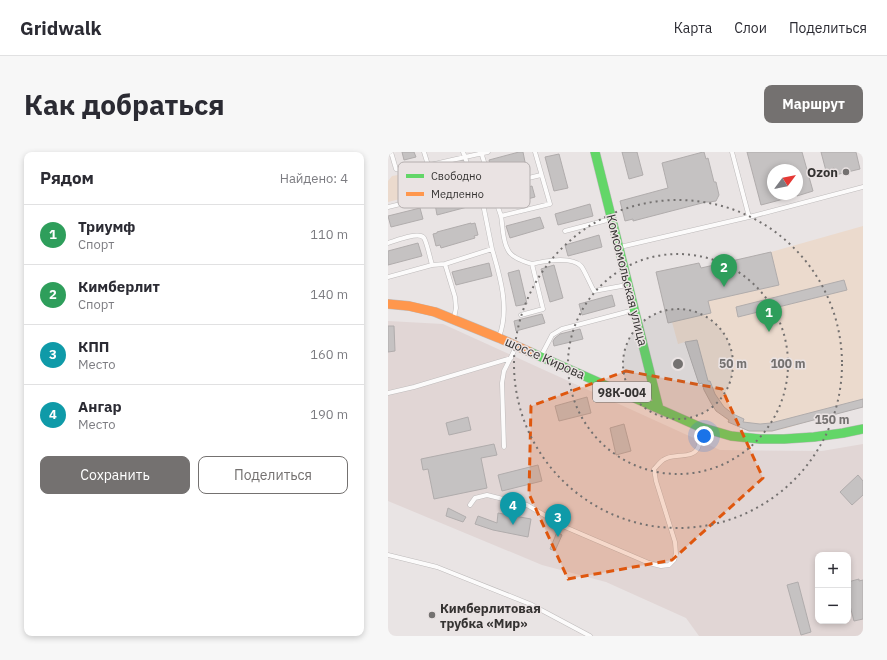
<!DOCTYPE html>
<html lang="ru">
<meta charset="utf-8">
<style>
:root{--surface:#fff;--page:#f7f7f7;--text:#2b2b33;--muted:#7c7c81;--line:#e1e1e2;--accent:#747170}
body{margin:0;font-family:"IBM Plex Sans",sans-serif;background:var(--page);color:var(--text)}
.controls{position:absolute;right:12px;bottom:12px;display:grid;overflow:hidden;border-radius:8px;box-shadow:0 2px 6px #0003}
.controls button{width:36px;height:36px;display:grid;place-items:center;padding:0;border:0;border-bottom:1px solid var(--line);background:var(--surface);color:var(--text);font:20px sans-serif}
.compass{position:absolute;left:379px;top:12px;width:36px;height:36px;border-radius:50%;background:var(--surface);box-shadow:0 2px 6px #0003;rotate:58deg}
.you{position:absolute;left:316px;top:284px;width:14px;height:14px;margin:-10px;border:3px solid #fff;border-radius:50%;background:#1a73e8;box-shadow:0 0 0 6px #1a73e833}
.badge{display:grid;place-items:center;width:26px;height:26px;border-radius:50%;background:var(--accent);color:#fff;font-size:13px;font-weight:700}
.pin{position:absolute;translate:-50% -33px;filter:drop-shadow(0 1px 2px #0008)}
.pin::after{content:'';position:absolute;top:21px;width:14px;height:12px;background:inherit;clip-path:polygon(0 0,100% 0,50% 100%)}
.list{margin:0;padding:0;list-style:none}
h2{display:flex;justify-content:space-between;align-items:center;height:52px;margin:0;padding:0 16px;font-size:17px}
h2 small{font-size:13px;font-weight:400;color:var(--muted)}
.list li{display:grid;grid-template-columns:26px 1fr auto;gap:12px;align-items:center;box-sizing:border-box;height:60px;padding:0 16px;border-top:1px solid var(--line)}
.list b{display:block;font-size:15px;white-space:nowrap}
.list p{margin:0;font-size:13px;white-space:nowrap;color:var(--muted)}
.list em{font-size:13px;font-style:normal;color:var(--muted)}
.actions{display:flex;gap:8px;padding:12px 16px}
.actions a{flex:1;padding:9px 0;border:1px solid var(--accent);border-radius:8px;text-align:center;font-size:14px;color:var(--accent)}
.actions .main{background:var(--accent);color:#fff}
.map{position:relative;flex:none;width:475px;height:484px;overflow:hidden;border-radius:8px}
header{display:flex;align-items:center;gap:24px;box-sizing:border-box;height:56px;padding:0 20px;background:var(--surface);border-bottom:1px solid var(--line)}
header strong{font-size:19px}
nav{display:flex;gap:22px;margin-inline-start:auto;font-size:14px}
.intro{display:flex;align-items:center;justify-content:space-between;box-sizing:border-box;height:96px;padding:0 24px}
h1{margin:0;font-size:28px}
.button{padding:10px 18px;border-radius:8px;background:var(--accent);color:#fff;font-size:14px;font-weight:700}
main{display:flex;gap:24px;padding:0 24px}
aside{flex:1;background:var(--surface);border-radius:8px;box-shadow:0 2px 6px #0003}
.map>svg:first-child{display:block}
.built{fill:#e1d6d5;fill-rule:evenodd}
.green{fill:#ebdacd}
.building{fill:#c5c2c2;stroke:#b0acac}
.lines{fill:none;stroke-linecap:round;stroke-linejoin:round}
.lane-casing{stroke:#bebbbb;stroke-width:5}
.fast-casing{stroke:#bebbbb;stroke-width:10}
.slow-casing{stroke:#bebbbb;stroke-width:10}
.lane{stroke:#fcfbfb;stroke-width:4}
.fast{stroke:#63d668;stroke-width:9}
.slow{stroke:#ff974d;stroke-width:9}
.marked{fill:#df570e;fill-opacity:0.2;stroke:#df570e;stroke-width:3;stroke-dasharray:8 5;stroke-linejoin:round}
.ring{fill:none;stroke:#747170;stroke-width:2;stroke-dasharray:2 4}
.poi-dot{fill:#747170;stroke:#eae3e3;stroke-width:1.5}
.labels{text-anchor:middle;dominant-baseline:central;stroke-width:3;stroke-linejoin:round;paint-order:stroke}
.shield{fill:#eae3e3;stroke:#6b6867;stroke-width:1}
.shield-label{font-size:12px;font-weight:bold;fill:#353332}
.poi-label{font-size:13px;font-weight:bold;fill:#353332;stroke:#eae3e3;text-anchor:end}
.street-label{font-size:13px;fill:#353332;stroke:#eae3e3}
.key{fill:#eae3e3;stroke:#b4aeae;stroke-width:1}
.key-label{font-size:11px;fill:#353332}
.centre{fill:#747170;stroke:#eae3e3;stroke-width:2}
.ring-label{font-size:12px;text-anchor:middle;font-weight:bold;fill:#747170;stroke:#eae3e3;stroke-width:3;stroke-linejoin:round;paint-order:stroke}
</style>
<header>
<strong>Gridwalk</strong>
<nav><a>Карта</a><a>Слои</a><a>Поделиться</a></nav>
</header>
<div class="intro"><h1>Как добраться</h1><a class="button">Маршрут</a></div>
<main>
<aside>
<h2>Рядом<small>Найдено: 4</small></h2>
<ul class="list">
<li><span class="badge" style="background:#2e9e5b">1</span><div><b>Триумф</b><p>Спорт</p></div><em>110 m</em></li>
<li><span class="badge" style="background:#2e9e5b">2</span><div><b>Кимберлит</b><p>Спорт</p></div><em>140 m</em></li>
<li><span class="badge" style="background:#0f9aa8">3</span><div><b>КПП</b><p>Место</p></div><em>160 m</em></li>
<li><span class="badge" style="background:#0f9aa8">4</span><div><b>Ангар</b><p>Место</p></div><em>190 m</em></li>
</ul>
<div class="actions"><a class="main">Сохранить</a><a>Поделиться</a></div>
</aside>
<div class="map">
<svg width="475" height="484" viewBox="0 0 475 484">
<rect width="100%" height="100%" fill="#e9e4e4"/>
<path class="built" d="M0,169L55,172L332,298L434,299L475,292V484H311L298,466L218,430L154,413L0,349ZM430,403H460V469H430Z"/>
<path class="green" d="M23,21L28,43L0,50V29L4,24Z
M475,74V255C456,260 437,265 419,270C401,275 380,284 362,279C359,279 356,277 353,276C333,267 321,253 314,231L311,232L297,190L290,192L284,170L280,171L268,120L311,111L313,116L383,100Z"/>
<path class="building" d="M14,0H26L28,5L16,8Z
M131,0H135L137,10L104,19L101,8Z
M234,0H249L255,23L241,27Z
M315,0H316L318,7L320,6L326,30H328L331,43L328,49L321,50H318L245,69V67L237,69L232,49L280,36L274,11Z
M359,0H414L425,39L409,44V18H385V42H407V44L373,53Z
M433,0H468L472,17L447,23L446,16L438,19Z
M171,2L180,36L166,39L157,5Z
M144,34L147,45L113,54L110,43Z
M80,44L83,54L49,63L47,52Z
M202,52L205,64L170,73L167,62Z
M32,56L35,67L3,75L0,64Z
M152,65L156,76L122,86L118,74Z
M83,71V72L87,71L90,83L86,84L87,86L53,96L52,93L48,94L45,82L49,81V80Z
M211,83L214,95L180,104L177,93Z
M30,91L34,104L0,113V99Z
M383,100L391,133L320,149L323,161L280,171L268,120L311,111L313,116Z
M101,111L104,124L68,133L64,120Z
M166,113L175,146L162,150L153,117Z
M131,118L139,152L128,154L120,121Z
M456,128L459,138L350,165L348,155Z
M224,143L227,154L194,163L191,152Z
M154,162L157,171L128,179L126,169Z
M0,174H6L7,199L0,200Z
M192,177L195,187L166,194L165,189L167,186L172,182Z
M309,188L320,229H322L327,242L336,255L345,262L356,267L355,270L372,272L383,271L475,247V255L384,279H361L340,270L341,268L328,259L323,251L316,238L314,231L311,232L297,190Z
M199,245L203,261L171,269L167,254Z
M80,265L83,278L61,283L58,271Z
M236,272L243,299L228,303L222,276Z
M106,292L109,303L93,306L99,336L46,347L40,317L35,318L33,307Z
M150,313L154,329L114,339L110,323Z
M470,323L475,329V343L464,353L452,340Z
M60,356L78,365L75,370L58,364Z
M110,361L143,367L140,385L105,378L87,372L90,364L109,371Z
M169,380L174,383L167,399L162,397Z
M471,427V429L475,428V467L466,469L460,446V430Z
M410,430L423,480L413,483L399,433Z"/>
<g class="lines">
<g class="lane-casing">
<path id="lane" d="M3,0L8,17L16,19L77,5L86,34L96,57L104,97
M36,0L40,13
M75,0L77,5L100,0
M93,0L109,52L113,64L162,52L147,0
M344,0L361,65
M103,35L153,23
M0,55L86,34
M113,64C115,74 114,88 120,98C123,105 137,110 144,112
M177,79L223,67
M0,91C7,89 31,79 36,86C39,91 42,106 44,113
M232,95L361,65L475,35
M57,112L67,145L68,156L66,166
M0,125L44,113L57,112L104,97C112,124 122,157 111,185
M133,163L155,157L144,112C156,109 183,104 193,114C196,117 203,134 206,139L239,133
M153,204L164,183L174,177L246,158
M0,241L26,235L123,206
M116,295L114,231L116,219L128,195
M82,353L87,346L99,343L139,353L177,375L261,411L273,414L281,413L286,408L288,402L287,390L268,329L266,317C269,314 272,310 275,308C286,300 307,309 311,293C312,288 312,282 312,277
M0,403L49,415L142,452L202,484"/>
</g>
<g class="fast-casing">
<path id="fast" d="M207,0L271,257
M142,200L312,275L343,284L372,287H396L426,285L455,281L475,277"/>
</g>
<g class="slow-casing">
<path id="slow" d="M0,152L21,154L47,160L111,186L142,200"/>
</g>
<use href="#lane" class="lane"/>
<use href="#fast" class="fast"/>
<use href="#slow" class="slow"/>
</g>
<path class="marked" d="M238,219L334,237L375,326L284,408L180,427L141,342L143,254Z"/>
<circle cx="290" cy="212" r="55" fill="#747170" fill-opacity=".12"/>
<g class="ring">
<circle cx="290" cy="212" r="55"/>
<circle cx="290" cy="212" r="110"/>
<circle cx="290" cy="212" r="164"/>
</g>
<g class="poi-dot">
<circle cx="458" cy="20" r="4"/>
<circle cx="44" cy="463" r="4"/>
</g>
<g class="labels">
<rect class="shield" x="205" y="230" width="58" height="20" rx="3"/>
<g class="shield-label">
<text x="234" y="240">98К-004</text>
</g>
<g class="poi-label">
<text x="450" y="20">Ozon</text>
<text x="52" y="456" text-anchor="start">Кимберлитовая<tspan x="52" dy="15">трубка «Мир»</tspan></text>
</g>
<g class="street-label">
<text transform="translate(239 128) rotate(76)">Комсомольская улица</text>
<text transform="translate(157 206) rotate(24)">шоссе Кирова</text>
</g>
</g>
<rect x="10" y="10" width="132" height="46" rx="6" class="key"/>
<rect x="18" y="22" width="18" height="4" fill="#63d668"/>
<rect x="18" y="40" width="18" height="4" fill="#ff974d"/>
<g class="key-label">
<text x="43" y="28">Свободно</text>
<text x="43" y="46">Медленно</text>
</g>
<circle cx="290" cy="212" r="6" class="centre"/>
<g class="ring-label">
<text x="345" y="216">50 m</text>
<text x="400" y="216">100 m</text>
<text x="444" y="272">150 m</text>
</g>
</svg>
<div class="controls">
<button>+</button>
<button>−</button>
</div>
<svg class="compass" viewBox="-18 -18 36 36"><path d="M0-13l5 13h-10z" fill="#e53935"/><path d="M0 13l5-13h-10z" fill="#7c7c81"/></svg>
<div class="you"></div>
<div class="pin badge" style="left:381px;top:180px;background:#2e9e5b">1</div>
<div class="pin badge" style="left:336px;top:135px;background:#2e9e5b">2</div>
<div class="pin badge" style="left:170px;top:385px;background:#0f9aa8">3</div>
<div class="pin badge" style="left:125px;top:373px;background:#0f9aa8">4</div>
</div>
</main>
